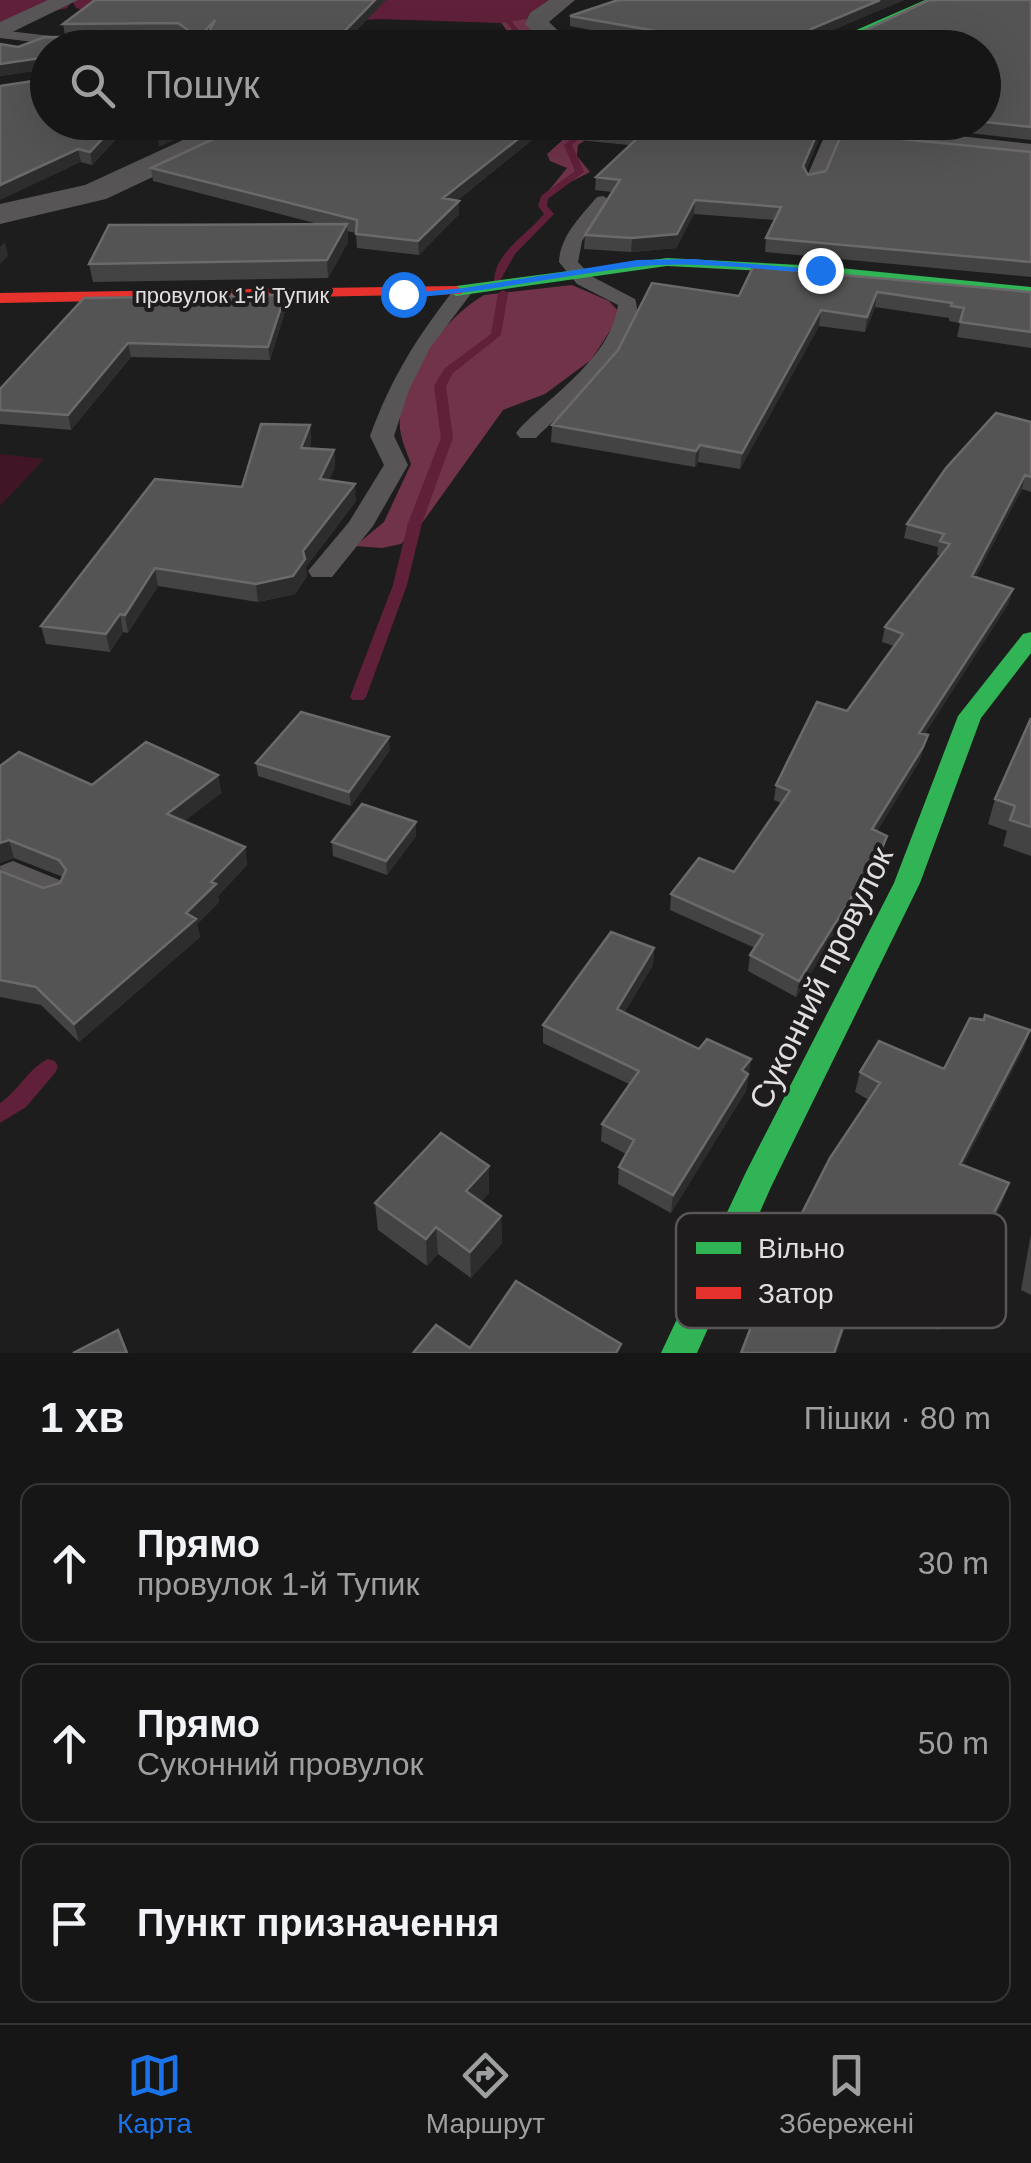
<!DOCTYPE html>
<html lang="uk">
<meta charset="utf-8">
<style>
:root{--surface:#161616;--page:#1f1f1f;--text:#f1f3f6;--muted:#9e9fa1;--line:#353535;--accent:#1a73e8}
body{margin:0;font-family:Helvetica,sans-serif;background:var(--page);color:var(--text)}
.stop{position:absolute;width:30px;height:30px;margin:-22px;border:8px solid #1a73e8;border-radius:50%;background:#fff}
.stop.end{background:#1a73e8;border-color:#fff;box-shadow:0 2px 10px #0008}
.list{margin:0;padding:0;list-style:none}
h2{display:flex;justify-content:space-between;align-items:center;height:130px;margin:0;padding:0 40px;font-size:42px}
h2 small{font-size:32px;font-weight:400;color:var(--muted)}
.list li{display:grid;grid-template-columns:65px 1fr auto;gap:30px;align-items:center;box-sizing:border-box;height:160px;margin:0 20px 20px;padding:0 20px;border:2px solid var(--line);border-radius:20px}
.list b{display:block;font-size:38px;white-space:nowrap}
.list p{margin:0;font-size:32px;white-space:nowrap;color:var(--muted)}
.list em{font-size:32px;font-style:normal;color:var(--muted)}
.icon{flex:none;width:55px;height:55px;fill:none;stroke:currentColor;stroke-width:2;stroke-linecap:round;stroke-linejoin:round}
.map{position:relative;flex:none;width:1031px;height:1353px;overflow:hidden}
.search{position:absolute;background:var(--surface);box-shadow:0 10px 40px #0002;left:30px;right:30px;top:30px;height:110px;display:flex;align-items:center;gap:25px;box-sizing:border-box;padding:0 35px;border-radius:55px;color:var(--muted);font-size:38px}
.sheet{height:670px;background:var(--surface)}
nav{display:flex;justify-content:space-around;align-items:center;box-sizing:border-box;height:140px;border-top:2px solid var(--line);background:var(--surface);font-size:28px;color:var(--muted)}
nav a{display:grid;justify-items:center;gap:5px}
nav .on{color:var(--accent)}
.map>svg:first-child{display:block}
.green{fill:#401627}
.forest{fill:#70334a}
.lines{fill:none;stroke-linecap:round;stroke-linejoin:round}
.stream{fill:#602039;fill-rule:evenodd}
.river{fill:#602039;fill-rule:evenodd}
.lane{fill:#575556;fill-rule:evenodd}
.street{fill:#575556;fill-rule:evenodd}
.fast{fill:#30b455;fill-rule:evenodd}
.jam{fill:#e5322d;fill-rule:evenodd}
.wall{fill:#444343}
.shaded-wall{fill:#2e2d2d}
.building{fill:#555454;stroke:#6b696a;stroke-width:2.5}
.route{fill:#1a73e8}
.labels{text-anchor:middle;dominant-baseline:central;stroke-width:8;stroke-linejoin:round;paint-order:stroke}
.far-street-label{font-size:22px;fill:#e2dfe0;stroke:#1f1c1d}
.near-street-label{font-size:32px;fill:#e2dfe0;stroke:#1f1c1d}
.key{fill:#1f1c1d;stroke:#5a5658;stroke-width:2.5}
.key-label{font-size:28px;fill:#e2dfe0}
</style>
<div class="map">
<svg width="1031" height="1353" viewBox="0 0 1031 1353">
<rect width="100%" height="100%" fill="#1e1d1d"/>
<path class="green" d="M0,454L44,459L0,506Z"/>
<path class="forest" d="M503,13L524,14L532,29L556,47C523,47 514,44 497,16Z
M595,134L578,145L577,156L590,172L545,195L567,168L550,161L547,154L566,137Z
M572,285L609,301L621,314L591,360L545,394L503,410L420,526L401,544L382,548L355,546L384,522L411,464C406,450 398,433 400,418C406,372 444,318 484,295Z"/>
<g class="lines">
<path class="stream" d="M511,9L514,11L512,22L533,48H526L506,22L508,11Z
M589,122H598L572,145L584,172L548,199L547,206L554,214L515,254L500,281H494C495,252 527,235 544,214L538,206L541,196L575,171L564,145Z
M503,290L508,293L501,335L453,373L446,386L453,438L422,523L407,585L366,697L363,700H353L350,697L393,585L408,523L441,438L434,386L444,369L491,334L498,293Z
M48,1059L55,1061L58,1067L55,1073L26,1107L0,1123V1103C18,1091 29,1068 48,1059Z"/>
<path class="river" d="M0,0H561L545,16L501,23L378,19L324,23L90,12L76,8L72,1L67,8L0,24Z"/>
<path class="lane" d="M0,30L76,39L83,43L76,47L0,38Z
M371,30L432,32L439,36L432,40L374,38L363,48H347Z
M827,130L841,133L823,181L808,185L805,181Z
M603,196L612,201L582,241L578,262L591,276L635,299C651,340 563,410 536,438H520L516,433L520,428C554,393 611,357 618,305L577,284L559,262C560,236 581,216 597,197Z
M463,285L473,291L430,348L409,390L394,436L408,465L373,526L332,577H312L308,571L349,522L384,465L370,436C392,376 417,337 456,287Z
M13,861L62,881L67,890L62,899L49,903L1,883L0,866Z"/>
<path class="street" d="M48,0H78L0,38V22Z
M549,0H575L549,22L576,48H549L525,24L530,13Z
M222,122H261L257,128L106,199L0,224V204L85,185Z
M756,122H832L1031,144V162L891,149L770,131Z"/>
<path class="fast" d="M925,0H938L830,48H815Z
M667,258L820,266L1031,287V297L820,274L667,266L456,296L448,291L456,286Z
M1031,632V653L981,718L920,883L771,1187L697,1353H661L746,1172L894,883L958,716L1023,634Z"/>
<path class="jam" d="M456,286L464,291L461,294L0,303V293Z"/>
</g>
<path class="wall" d="M95,0L340,48H48L132,122L92,165L81,162L46,79L47,69L0,76V44L18,47L179,38L182,36L179,34L65,35L63,24Z
M618,0H904L813,38L845,40L1031,0V140L871,122H984V48H686L570,26V16Z
M250,122H773L818,142L806,170L808,175L1031,152V277L765,252L766,238L775,220L694,214L676,248L631,252L584,249L585,235L612,192L595,190L596,177L629,145L537,136L458,200L459,214L419,255L357,248L356,233L347,231L348,242L328,278L93,282L89,264L322,225L153,181L151,168Z
M753,267L1031,292V348L957,337L960,323L949,321V318L875,307L865,332L819,326L740,469L698,462L695,467L551,442L552,425L739,296Z
M285,295L286,308L270,360L131,357L71,430L0,424V389L84,298Z
M1031,422V492L1022,489L975,578L1009,603L924,734L928,735L919,762L877,831L884,851L878,866L796,997L748,971L750,955L755,948L670,910L671,894L734,872L781,803L774,800L776,785L847,711L894,646L882,642L885,627L941,556L937,555L938,547L904,538L907,524Z
M310,425L311,442L309,449L334,450L335,467L329,480L356,501L306,567L307,576L295,594L258,602L158,586L128,633L123,632L110,652L46,644L41,626L242,487Z
M1031,718V856L1003,846L1007,831L988,824L995,799Z
M390,750L351,806L258,776L256,763Z
M0,766L92,785L218,775L221,793L184,821L245,847L247,865L218,896L219,902L197,924L200,937L79,1042L41,1005L0,997V871L43,888L60,883L63,877L14,858L0,863Z
M416,836L387,875L333,856L332,842Z
M654,948L653,965L624,1013L699,1049L751,1059L746,1091L671,1213L618,1184L619,1167L626,1154L601,1141L602,1124L629,1084L543,1043V1025Z
M1030,1030L1023,1050L963,1165L1009,1183L1002,1203L938,1330L862,1289L844,1329L836,1353H741L869,1100L855,1092L860,1072L944,1069Z
M489,1193L481,1202L501,1216L502,1243L471,1278L438,1254L427,1266L378,1230L375,1203Z
M1031,1234V1295L1021,1290Z"/>
<path class="shaded-wall" d="M375,0H386L340,48H328Z
M880,0H904L810,40L806,37L811,29Z
M215,20L201,48H189Z
M48,57V69L0,76V64Z
M118,122H132L92,165L90,152Z
M183,122H213L159,147L157,134Z
M537,124V136L443,212V198Z
M819,129L818,142L802,180L803,166Z
M78,149L81,162L0,200V185Z
M695,200L694,214L676,248L631,252L632,238Z
M459,201V214L419,255L418,241Z
M347,224L348,242L328,278L327,260Z
M5,242L8,256L0,264V247Z
M877,292L875,307L865,332L867,317Z
M285,295L286,308L270,360L268,347Z
M821,310L819,326L740,469L742,453Z
M128,343L131,357L71,430L68,415Z
M310,425L311,442L303,465L301,448Z
M700,445L698,462L695,467L696,451Z
M334,450L335,467L322,496L320,479Z
M1025,475L1022,489L968,591L972,576Z
M355,484L356,501L306,567L307,576L295,594L258,602L256,584L303,551Z
M155,568L158,586L128,633L125,615Z
M1013,589L1009,603L916,748L919,733Z
M120,614L123,632L110,652L106,634Z
M928,735L919,762L869,845L872,829Z
M389,737L390,750L351,806L349,792Z
M218,775L221,793L171,832L167,814Z
M416,822V836L387,875L386,861Z
M887,836L884,851L878,866L796,997L799,981Z
M9,840L14,858L0,863V843Z
M245,847L247,865L218,896L219,902L197,924L200,937L79,1042L74,1024L186,913L211,882Z
M654,948L653,965L616,1027L617,1009Z
M1030,1030L1023,1050L954,1183L960,1164Z
M751,1059L746,1091L671,1213L673,1195L742,1070Z
M489,1166V1193L467,1218L466,1191Z
M1009,1183L1002,1203L938,1330L945,1310Z
M501,1216L502,1243L471,1278L470,1252Z
M436,1227L438,1254L427,1266L426,1239Z
M867,1269L862,1289L844,1329L836,1353H834L849,1309Z"/>
<path class="building" d="M95,0H375L328,48H201L215,20L189,48H48V57L0,64V44L18,47L45,37L179,38L188,30L178,23L63,24Z
M618,0H880L811,29L806,37L845,40L929,0H1031V127L984,122V48H690L691,37L570,16Z
M48,66V122H118L90,152L78,149L0,185V86L46,79Z
M163,122H183L157,134Z
M250,122H773L819,129L803,166L808,175L826,171L842,133L1031,152V262L766,238L781,207L695,200L677,234L632,238L585,235L620,180L596,177L642,134L537,124L443,198L459,201L418,241L356,234L357,220L151,168Z
M347,224L327,260L89,264L109,225Z
M753,267L1031,292V332L960,322L964,308L951,306L952,303L877,292L867,317L821,310L742,453L700,445L696,451L552,425L618,350L652,283L739,296Z
M285,295L268,347L128,343L68,415L0,410V389L84,298Z
M996,413L1031,422V477L1025,475L972,576L1013,589L919,733L928,735L923,747L872,829L887,836L881,850L799,981L750,955L763,935L671,894L699,858L734,872L790,791L776,785L817,702L847,711L903,634L885,627L950,544L940,541L944,534L907,524L946,468Z
M261,424L310,425L301,448L334,450L320,479L355,484L303,551L305,559L293,576L256,584L155,568L125,615L120,614L106,634L41,626L155,479L242,487Z
M301,712L389,737L349,792L256,763Z
M1031,718V827L1010,820L1015,806L995,799Z
M146,742L218,775L167,814L245,847L211,882L216,884L186,913L196,919L74,1024L36,987L0,980V871L43,888L60,883L66,870L59,860L9,840L0,843V766L19,752L92,785Z
M362,804L416,822L386,861L332,842Z
M611,932L654,948L617,1009L699,1049L707,1039L751,1059L742,1070L748,1074L673,1195L619,1167L634,1140L602,1124L639,1071L543,1025Z
M985,1015L1030,1030L960,1164L1009,1183L945,1310L867,1269L849,1309L834,1353H741L773,1270L830,1158L880,1083L860,1072L879,1041L944,1069L970,1018L984,1020Z
M441,1133L489,1166L466,1191L501,1216L470,1252L436,1227L426,1239L375,1203Z
M516,1281L621,1344L616,1353H413L436,1325L470,1348Z
M118,1330L127,1353H73Z"/>
<path class="route" d="M693,259L825,270L820,273C759,270 694,260 634,267C556,276 481,294 403,298L397,294L464,288L637,260Z"/>
<g class="labels">
<g class="far-street-label">
<text x="232" y="295">провулок 1-й Тупик</text>
</g>
<g class="near-street-label">
<text transform="translate(821 978) rotate(-64)">Суконний провулок</text>
</g>
</g>
<rect x="676" y="1213" width="330" height="115" rx="15" class="key"/>
<rect x="696" y="1242" width="45" height="12" fill="#30b455"/>
<rect x="696" y="1287" width="45" height="12" fill="#e5322d"/>
<g class="key-label">
<text x="758" y="1258">Вільно</text>
<text x="758" y="1303">Затор</text>
</g>
</svg>
<div class="stop" style="left:403px;top:294px"></div>
<div class="stop end" style="left:820px;top:270px"></div>
<div class="search"><svg class="icon" aria-label="search" viewBox="0 0 24 24"><circle cx="10" cy="10" r="6"/><path d="M15 15l6 6"/></svg>Пошук</div>
</div>
<section class="sheet">
<h2>1 хв<small>Пішки · 80 m</small></h2>
<ul class="list">
<li><svg class="icon" aria-label="ahead" viewBox="0 0 24 24"><path d="M12 20V5M6 11l6-6 6 6"/></svg><div><b>Прямо</b><p>провулок 1-й Тупик</p></div><em>30 m</em></li>
<li><svg class="icon" aria-label="ahead" viewBox="0 0 24 24"><path d="M12 20V5M6 11l6-6 6 6"/></svg><div><b>Прямо</b><p>Суконний провулок</p></div><em>50 m</em></li>
<li><svg class="icon" aria-label="arrive" viewBox="0 0 24 24"><path d="M6 21V4h12l-3 4 3 4H6"/></svg><div><b>Пункт призначення</b></div></li>
</ul>
</section>
<nav>
<a class="on"><svg class="icon" aria-label="map" viewBox="0 0 24 24"><path d="M3 6l6-2 6 2 6-2v14l-6 2-6-2-6 2zM9 4v14M15 6v14"/></svg>Карта</a>
<a><svg class="icon" aria-label="directions" viewBox="0 0 24 24"><path d="M12 3l9 9-9 9-9-9zM9 14v-3h6M13 9l2 2-2 2"/></svg>Маршрут</a>
<a><svg class="icon" aria-label="saved" viewBox="0 0 24 24"><path d="M7 4h10v16l-5-4-5 4z"/></svg>Збережені</a>
</nav>
